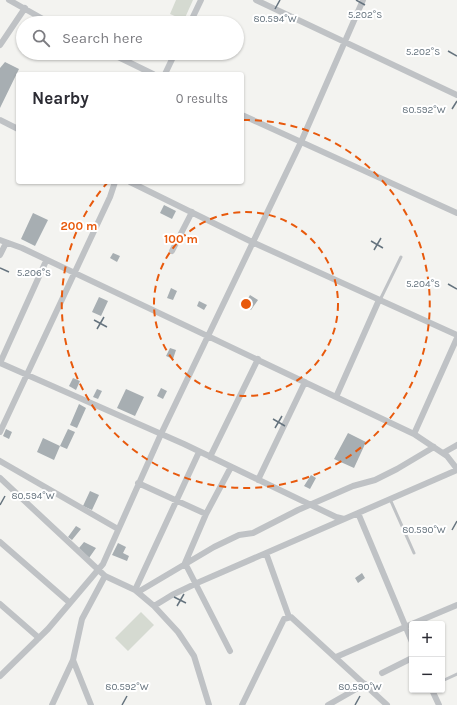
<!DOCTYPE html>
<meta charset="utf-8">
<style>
:root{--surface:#fff;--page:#f7f7f7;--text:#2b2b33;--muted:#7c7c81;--line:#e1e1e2}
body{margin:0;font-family:Karla,sans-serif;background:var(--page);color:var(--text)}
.controls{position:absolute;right:12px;bottom:12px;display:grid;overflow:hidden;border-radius:4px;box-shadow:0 1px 3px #0004}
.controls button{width:36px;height:36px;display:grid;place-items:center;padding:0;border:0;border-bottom:1px solid var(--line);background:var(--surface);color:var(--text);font:20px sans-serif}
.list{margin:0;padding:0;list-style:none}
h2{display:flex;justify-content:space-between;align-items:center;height:52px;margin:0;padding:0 16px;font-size:17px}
h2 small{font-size:13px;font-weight:400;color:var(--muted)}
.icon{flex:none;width:22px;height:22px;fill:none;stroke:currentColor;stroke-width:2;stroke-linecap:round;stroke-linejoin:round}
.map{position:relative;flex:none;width:457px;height:705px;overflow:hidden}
.search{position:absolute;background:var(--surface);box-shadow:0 1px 3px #0004;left:16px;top:16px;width:228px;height:44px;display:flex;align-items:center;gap:10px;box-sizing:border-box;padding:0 14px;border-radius:22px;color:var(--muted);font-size:15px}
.panel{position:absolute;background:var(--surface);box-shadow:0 1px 3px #0004;left:16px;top:72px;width:228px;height:112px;border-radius:4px}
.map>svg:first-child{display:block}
.green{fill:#d5dad1}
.building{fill:#a7aeb2}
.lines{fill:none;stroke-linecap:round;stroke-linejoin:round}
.service{stroke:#bfc2c5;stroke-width:3}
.minor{stroke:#bfc2c5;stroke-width:6}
.ticks{fill:none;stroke:#65737e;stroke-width:1.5}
.ring{fill:none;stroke:#e8590c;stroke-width:2;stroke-dasharray:7 5}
.ticks-label{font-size:10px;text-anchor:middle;fill:#65737e;stroke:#fff;stroke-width:4;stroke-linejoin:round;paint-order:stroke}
.centre{fill:#e8590c;stroke:#fff;stroke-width:2}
.ring-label{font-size:12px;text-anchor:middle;font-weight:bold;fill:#e8590c;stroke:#fff;stroke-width:4;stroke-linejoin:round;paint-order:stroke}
</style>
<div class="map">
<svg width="457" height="705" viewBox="0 0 457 705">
<rect width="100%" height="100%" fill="#f3f3f0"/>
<path class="green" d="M176,0H193L184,20L170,14Z
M141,612L154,625L128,651L115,638Z"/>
<path class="building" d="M5,62L19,69L0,108V68Z
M164,205L176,211L172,219L160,213Z
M33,213L48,220L35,246L21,239Z
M113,253L120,256L117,262L110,258Z
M171,288L177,291L173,300L167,298Z
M250,295L258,300L251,310L244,305Z
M99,297L108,301L101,316L92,312Z
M199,301L207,305L204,310L197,306Z
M170,348L176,350L173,359L166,356Z
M73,378L80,381L76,390L69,386Z
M161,388L167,391L163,399L157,396Z
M97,389L102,391L98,399L93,397Z
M126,389L144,397L135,416L117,408Z
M79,404L86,408L77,428L70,425Z
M6,429L12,432L9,439L3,436Z
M68,429L75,432L67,449L60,446Z
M348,433L366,442L354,468L334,459Z
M43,438L60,446L54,460L37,452Z
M311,475L316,478L310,489L304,486Z
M90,491L99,495L92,510L83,506Z
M76,526L81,529L72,540L68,537Z
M84,542L96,548L89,558L79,548Z
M118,543L126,547L123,553L129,556L127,561L112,555Z
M362,573L365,578L358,583L355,578Z"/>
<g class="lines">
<path class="service" d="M380,300L401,257
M390,499L414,553
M442,681L457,674"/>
<path class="minor" d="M9,0L50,23
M256,0L457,95
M190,23L201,0
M0,45L25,8
M110,53L153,74
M165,74L175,53
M242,115L457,213
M0,120L18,129
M130,182L252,242L457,335
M0,240L22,248L414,434L447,456L457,469
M172,251L192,212
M0,255L6,243
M0,363L184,444L336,517L344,519
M0,363L46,261
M336,397L379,300
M0,432L110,197L115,182
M414,434L457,338
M443,453L457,445
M210,457L258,359
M0,461L118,529
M0,478L105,576L135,590L154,606L178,632L194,656L209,705
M258,480L305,382
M138,483L206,514
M358,513L412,642
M0,542L70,603
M266,553L289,617
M135,590L199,452
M138,592L214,547L239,535L253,533L298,510L353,486L375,480L397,469L434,447
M0,604L39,638
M154,606L172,595L197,583L457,470
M412,624L457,605
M230,651L185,563L206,514L231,467
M336,657L412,624
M73,660L91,705
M382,673L412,658
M0,676L48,629L103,564L161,434L301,142L363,0
M432,690L439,705
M52,705L73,660L82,619L105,576
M242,705L284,619L291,617L387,705
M328,705L365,684"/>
</g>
<path class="ticks" d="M356,0L365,5M275,9L280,0M448,51L457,56M452,109L457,101M371,241L383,248M374,250L381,238M0,268L9,272M448,284L457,289M94,320L107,327M97,329L104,317M273,419L285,426M275,428L282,416M0,505L5,496M452,530L457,521M174,597L186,603M177,606L184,594M122,705L127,696M355,705L360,696"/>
<g class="ring">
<circle cx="246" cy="304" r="92"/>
<path d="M243 120A184 184 0 1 1 108 182"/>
</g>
<g class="ticks-label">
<text x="365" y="18">5.202°S</text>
<text x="275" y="22">80.594°W</text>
<text x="423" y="55">5.202°S</text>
<text x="424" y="113">80.592°W</text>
<text x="34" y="276">5.206°S</text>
<text x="423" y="287">5.204°S</text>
<text x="33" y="499">80.594°W</text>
<text x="424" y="533">80.590°W</text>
<text x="127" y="690">80.592°W</text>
<text x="360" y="690">80.590°W</text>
</g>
<circle cx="246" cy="304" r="6" class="centre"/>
<g class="ring-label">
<text x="79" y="230">200 m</text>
<text x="181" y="243">100 m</text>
</g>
</svg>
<div class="controls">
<button>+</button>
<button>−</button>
</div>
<div class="search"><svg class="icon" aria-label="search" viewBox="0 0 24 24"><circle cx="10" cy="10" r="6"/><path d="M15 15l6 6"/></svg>Search here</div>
<section class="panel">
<h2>Nearby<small>0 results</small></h2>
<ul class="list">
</ul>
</section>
</div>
